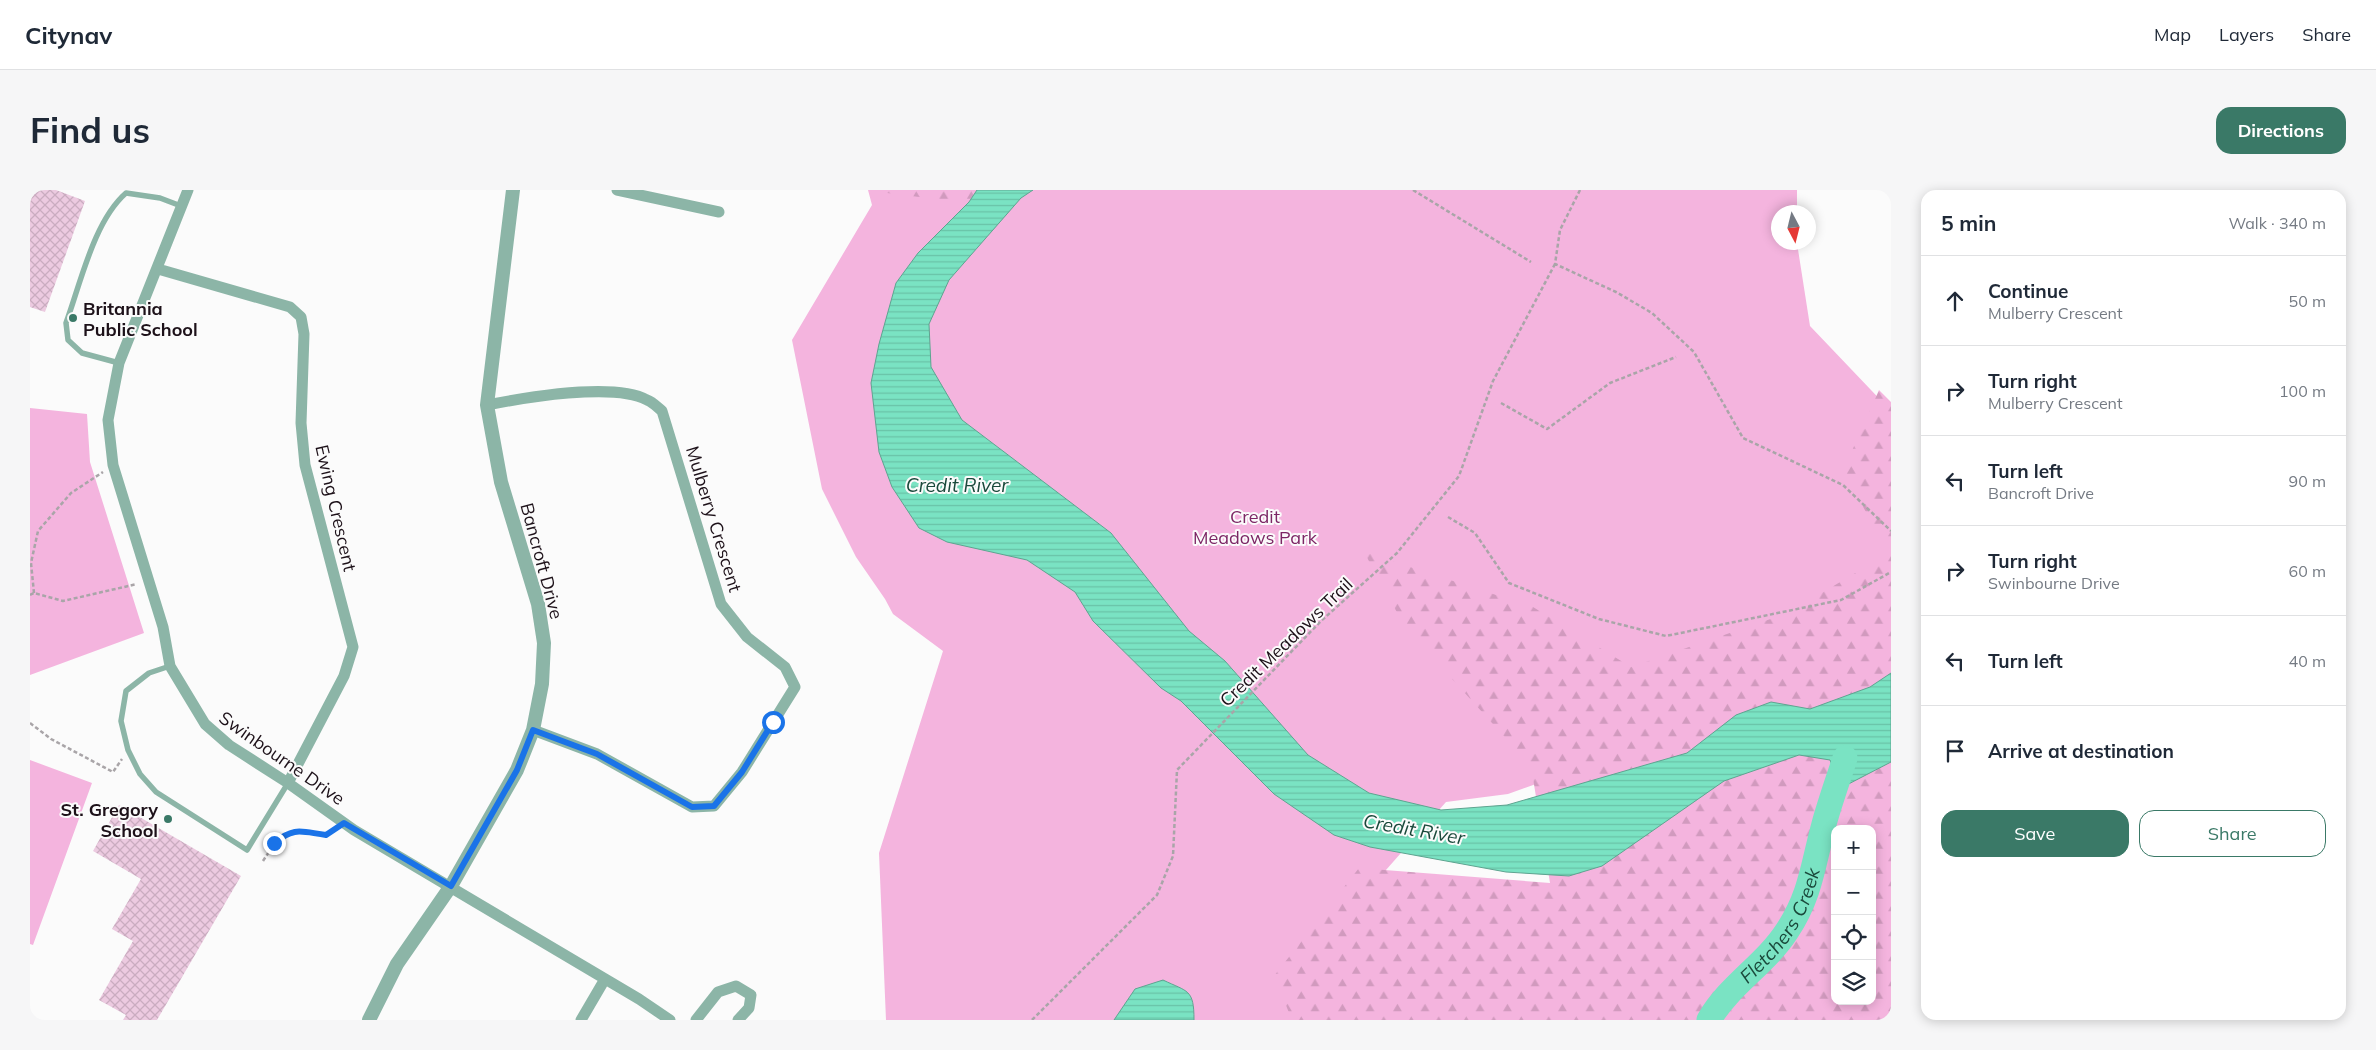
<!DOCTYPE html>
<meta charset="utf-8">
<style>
:root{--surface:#fff;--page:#f6f6f7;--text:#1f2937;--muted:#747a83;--line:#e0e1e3;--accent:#3a7967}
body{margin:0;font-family:Mulish,sans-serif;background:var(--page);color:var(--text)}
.controls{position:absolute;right:15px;bottom:15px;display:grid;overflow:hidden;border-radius:10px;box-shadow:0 2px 12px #0003}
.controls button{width:45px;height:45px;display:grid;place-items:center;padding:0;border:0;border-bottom:1px solid var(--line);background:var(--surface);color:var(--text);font:25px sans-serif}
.compass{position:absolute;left:1741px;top:15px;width:45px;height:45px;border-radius:50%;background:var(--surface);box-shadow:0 2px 12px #0003;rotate:173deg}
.stop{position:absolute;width:15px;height:15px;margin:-11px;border:4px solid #1a73e8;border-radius:50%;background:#fff}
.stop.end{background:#1a73e8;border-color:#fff;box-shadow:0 1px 5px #0008}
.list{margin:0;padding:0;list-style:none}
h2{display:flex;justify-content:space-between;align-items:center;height:65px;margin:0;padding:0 20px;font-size:21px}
h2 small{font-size:16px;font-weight:400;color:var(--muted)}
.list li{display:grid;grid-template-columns:32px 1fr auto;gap:15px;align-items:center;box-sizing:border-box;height:90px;padding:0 20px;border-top:1px solid var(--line)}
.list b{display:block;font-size:19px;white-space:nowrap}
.list p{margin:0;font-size:16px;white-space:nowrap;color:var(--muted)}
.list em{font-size:16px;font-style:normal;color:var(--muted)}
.actions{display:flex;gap:10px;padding:15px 20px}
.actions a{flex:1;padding:11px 0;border:1px solid var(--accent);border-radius:15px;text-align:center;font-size:18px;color:var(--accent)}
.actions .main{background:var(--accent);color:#fff}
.icon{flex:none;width:28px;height:28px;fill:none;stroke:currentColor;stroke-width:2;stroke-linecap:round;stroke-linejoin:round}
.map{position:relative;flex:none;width:1861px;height:830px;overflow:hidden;border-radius:15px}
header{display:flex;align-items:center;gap:30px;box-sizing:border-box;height:70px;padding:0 25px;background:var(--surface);border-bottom:1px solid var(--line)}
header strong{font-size:24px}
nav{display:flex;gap:28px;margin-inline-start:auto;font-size:18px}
.intro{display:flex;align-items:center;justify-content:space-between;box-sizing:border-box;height:120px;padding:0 30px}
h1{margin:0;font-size:35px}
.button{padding:12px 22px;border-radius:15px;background:var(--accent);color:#fff;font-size:18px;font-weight:700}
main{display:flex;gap:30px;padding:0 30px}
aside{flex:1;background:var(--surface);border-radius:15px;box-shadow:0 2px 12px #0003}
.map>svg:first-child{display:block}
.green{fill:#f4b4de}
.forest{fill:url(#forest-firs);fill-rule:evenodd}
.water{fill:url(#water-rules);stroke:#5ea490}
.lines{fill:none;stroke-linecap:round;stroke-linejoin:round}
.river{stroke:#7ae3c3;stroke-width:25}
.building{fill:url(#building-cross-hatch)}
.path{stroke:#a9a5a8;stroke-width:2.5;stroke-dasharray:4 2.5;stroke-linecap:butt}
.service{stroke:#8cb5a7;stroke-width:5.5}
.minor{stroke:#8cb5a7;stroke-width:11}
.tertiary{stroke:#8cb5a7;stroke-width:14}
.route{stroke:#1a73e8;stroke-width:6}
.poi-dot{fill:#3a7967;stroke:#fbfbfb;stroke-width:2}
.labels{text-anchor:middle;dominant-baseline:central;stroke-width:4;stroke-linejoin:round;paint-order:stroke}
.poi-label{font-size:18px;font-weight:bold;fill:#1d1119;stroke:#fbfbfb;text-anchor:start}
.street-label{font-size:18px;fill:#1d1119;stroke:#fbfbfb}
.park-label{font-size:18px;fill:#7c2665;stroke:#fbfbfb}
.water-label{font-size:19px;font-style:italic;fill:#1a493b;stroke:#fbfbfb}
</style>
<header>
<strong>Citynav</strong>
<nav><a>Map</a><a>Layers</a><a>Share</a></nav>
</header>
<div class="intro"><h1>Find us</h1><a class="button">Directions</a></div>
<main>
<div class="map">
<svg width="1861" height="830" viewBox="0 0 1861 830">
<defs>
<pattern id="forest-firs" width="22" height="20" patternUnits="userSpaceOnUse" patternTransform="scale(1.25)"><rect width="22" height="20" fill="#f4b4de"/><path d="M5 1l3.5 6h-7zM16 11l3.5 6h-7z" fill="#d19abe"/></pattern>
<pattern id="water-rules" width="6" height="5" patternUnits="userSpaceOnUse" patternTransform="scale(1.25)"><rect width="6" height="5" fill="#7ae3c3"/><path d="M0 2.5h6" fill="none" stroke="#69c2a7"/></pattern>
<pattern id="building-cross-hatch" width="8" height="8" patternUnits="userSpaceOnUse" patternTransform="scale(1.25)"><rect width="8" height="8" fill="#eccae0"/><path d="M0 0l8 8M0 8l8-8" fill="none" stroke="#caacc0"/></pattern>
</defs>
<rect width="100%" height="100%" fill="#fbfbfb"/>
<path class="green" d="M838,0H1767V22H1748V52L1767,53L1780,136L1861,221V457L1523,588L1478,604L1416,612L1333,706L1292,830H856L849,663L913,461L863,424L855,409L826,367L792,299L762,150L842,15Z
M0,218L57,224L60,272L114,443L0,485Z
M0,570L62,593L3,755L0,754Z"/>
<path class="forest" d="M854,0H947L938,13L857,3Z
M1849,200L1861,212V830H1262L1244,786L1329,678L1520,693L1501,576L1375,437L1334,362L1503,417L1601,477L1758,423L1859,363L1813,281ZM1805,639H1842V811H1805Z"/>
<path class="water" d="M947,0H1003L991,8L919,90L899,134L901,177L932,230L1081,343L1159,441L1195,471L1278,565L1339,603L1411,620L1477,615L1657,563L1706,525L1741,512L1780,519L1840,497L1861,483V572L1805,601L1795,600L1805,584L1800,570L1769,565L1694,591L1572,676L1539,686L1476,682L1340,657L1304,645L1244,604L1151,511L1131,498L1063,431L1045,402L997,370L917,352L889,338L862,297L849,262L841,193L849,154L866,93L888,63L939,12Z
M1133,790C1158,802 1164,799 1164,830H1084L1105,799Z"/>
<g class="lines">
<path class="river" id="s1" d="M1679,830C1699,795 1735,775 1757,741C1781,705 1783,674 1794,634C1800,612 1808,590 1815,568"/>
</g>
<path class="building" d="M0,0H26L55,11L15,122L0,117Z
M89,615L211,686L127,830H93L96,825L69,810L103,751L82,739L111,689L63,661Z"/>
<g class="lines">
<path class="path" d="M1383,0L1501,72
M1550,0L1530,40L1525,74L1586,102L1622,123L1664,162L1713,248L1813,295L1861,341
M1471,213L1517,239L1580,193L1646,167
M1418,327L1445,343L1479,393L1569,429L1636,446L1811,410L1861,382
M4,403L1,373L8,341L41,303L73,282
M0,405L4,403L33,411L107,394
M0,533L21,549L83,582L92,569
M233,671C255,636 258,640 296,645L305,640
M1002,830L1127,705L1143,666L1147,580L1291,431L1367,363L1429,286L1463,191L1525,74"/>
<path class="service" d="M89,173L52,163L38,150L36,133C51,92 64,31 96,3L130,8L151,16
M140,476L119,483L96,501L91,531L98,560L110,584L126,602L217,660L258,593"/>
<path class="minor" d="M158,0L89,173L78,230L83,275L133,437L140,476L175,534L199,555L258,593L324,640L609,809L640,830
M587,0L689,22
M128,79L260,117L271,127L274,144L271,233L275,275L323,457L314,486L258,593
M457,215C493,208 584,192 617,210C623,212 628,218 632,221L691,414L717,447L755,477L765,497L712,582L684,616L662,617L567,564L503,540
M551,830L575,789
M666,830L688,802L706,796L721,805L719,818L708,830"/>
<path class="tertiary" d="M339,830L367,774L421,696L487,580L503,540L512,494L514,453L508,414L471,292L457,215L483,0"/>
</g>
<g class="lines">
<path class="route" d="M244,653C265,636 272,642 296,645L314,633L421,696L487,580L503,540L567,564L662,617L684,616L712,582L743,532"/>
</g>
<g class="poi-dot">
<circle cx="43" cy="128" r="5"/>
<circle cx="138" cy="629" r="5"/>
</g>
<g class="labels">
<g class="poi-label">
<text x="53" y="118">Britannia<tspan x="53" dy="21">Public School</tspan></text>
<text x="128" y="619" text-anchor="end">St. Gregory<tspan x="128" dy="21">School</tspan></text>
</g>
<g class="street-label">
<text transform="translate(306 318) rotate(77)">Ewing Crescent</text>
<text transform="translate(684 329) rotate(73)">Mulberry Crescent</text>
<text transform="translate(512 371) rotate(75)">Bancroft Drive</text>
<text transform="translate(1256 452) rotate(-44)">Credit Meadows Trail</text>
<text transform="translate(252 568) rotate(35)">Swinbourne Drive</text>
</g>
<g class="park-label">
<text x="1225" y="326">Credit<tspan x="1225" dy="21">Meadows Park</tspan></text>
</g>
<g class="water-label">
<text x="927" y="295">Credit River</text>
<text transform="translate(1384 639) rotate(10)">Credit River</text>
<text stroke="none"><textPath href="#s1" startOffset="120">Fletchers Creek</textPath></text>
</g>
</g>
</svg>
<div class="controls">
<button>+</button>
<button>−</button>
<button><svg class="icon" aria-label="locate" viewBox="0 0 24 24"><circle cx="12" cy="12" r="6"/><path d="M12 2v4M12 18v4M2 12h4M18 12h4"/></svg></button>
<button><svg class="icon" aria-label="layers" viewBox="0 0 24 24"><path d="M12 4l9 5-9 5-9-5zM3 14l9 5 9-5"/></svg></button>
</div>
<svg class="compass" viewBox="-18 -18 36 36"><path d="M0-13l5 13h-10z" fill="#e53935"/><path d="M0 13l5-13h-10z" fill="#747a83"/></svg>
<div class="stop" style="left:743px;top:532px"></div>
<div class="stop end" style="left:244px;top:653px"></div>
</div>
<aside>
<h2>5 min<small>Walk · 340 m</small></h2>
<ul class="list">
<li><svg class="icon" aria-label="ahead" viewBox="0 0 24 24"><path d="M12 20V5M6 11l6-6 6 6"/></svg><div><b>Continue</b><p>Mulberry Crescent</p></div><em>50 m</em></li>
<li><svg class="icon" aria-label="right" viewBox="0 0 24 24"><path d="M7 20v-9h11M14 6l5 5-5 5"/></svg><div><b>Turn right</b><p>Mulberry Crescent</p></div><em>100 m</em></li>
<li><svg class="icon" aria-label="left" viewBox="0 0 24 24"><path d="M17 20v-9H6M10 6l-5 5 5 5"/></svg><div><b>Turn left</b><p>Bancroft Drive</p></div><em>90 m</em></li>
<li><svg class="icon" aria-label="right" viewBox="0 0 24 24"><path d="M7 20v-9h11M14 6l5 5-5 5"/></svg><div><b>Turn right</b><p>Swinbourne Drive</p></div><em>60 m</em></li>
<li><svg class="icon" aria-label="left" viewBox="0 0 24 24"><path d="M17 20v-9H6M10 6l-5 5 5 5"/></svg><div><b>Turn left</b></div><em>40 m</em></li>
<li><svg class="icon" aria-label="arrive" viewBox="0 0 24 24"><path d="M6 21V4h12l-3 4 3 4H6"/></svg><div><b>Arrive at destination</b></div></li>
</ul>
<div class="actions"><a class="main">Save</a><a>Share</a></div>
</aside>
</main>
